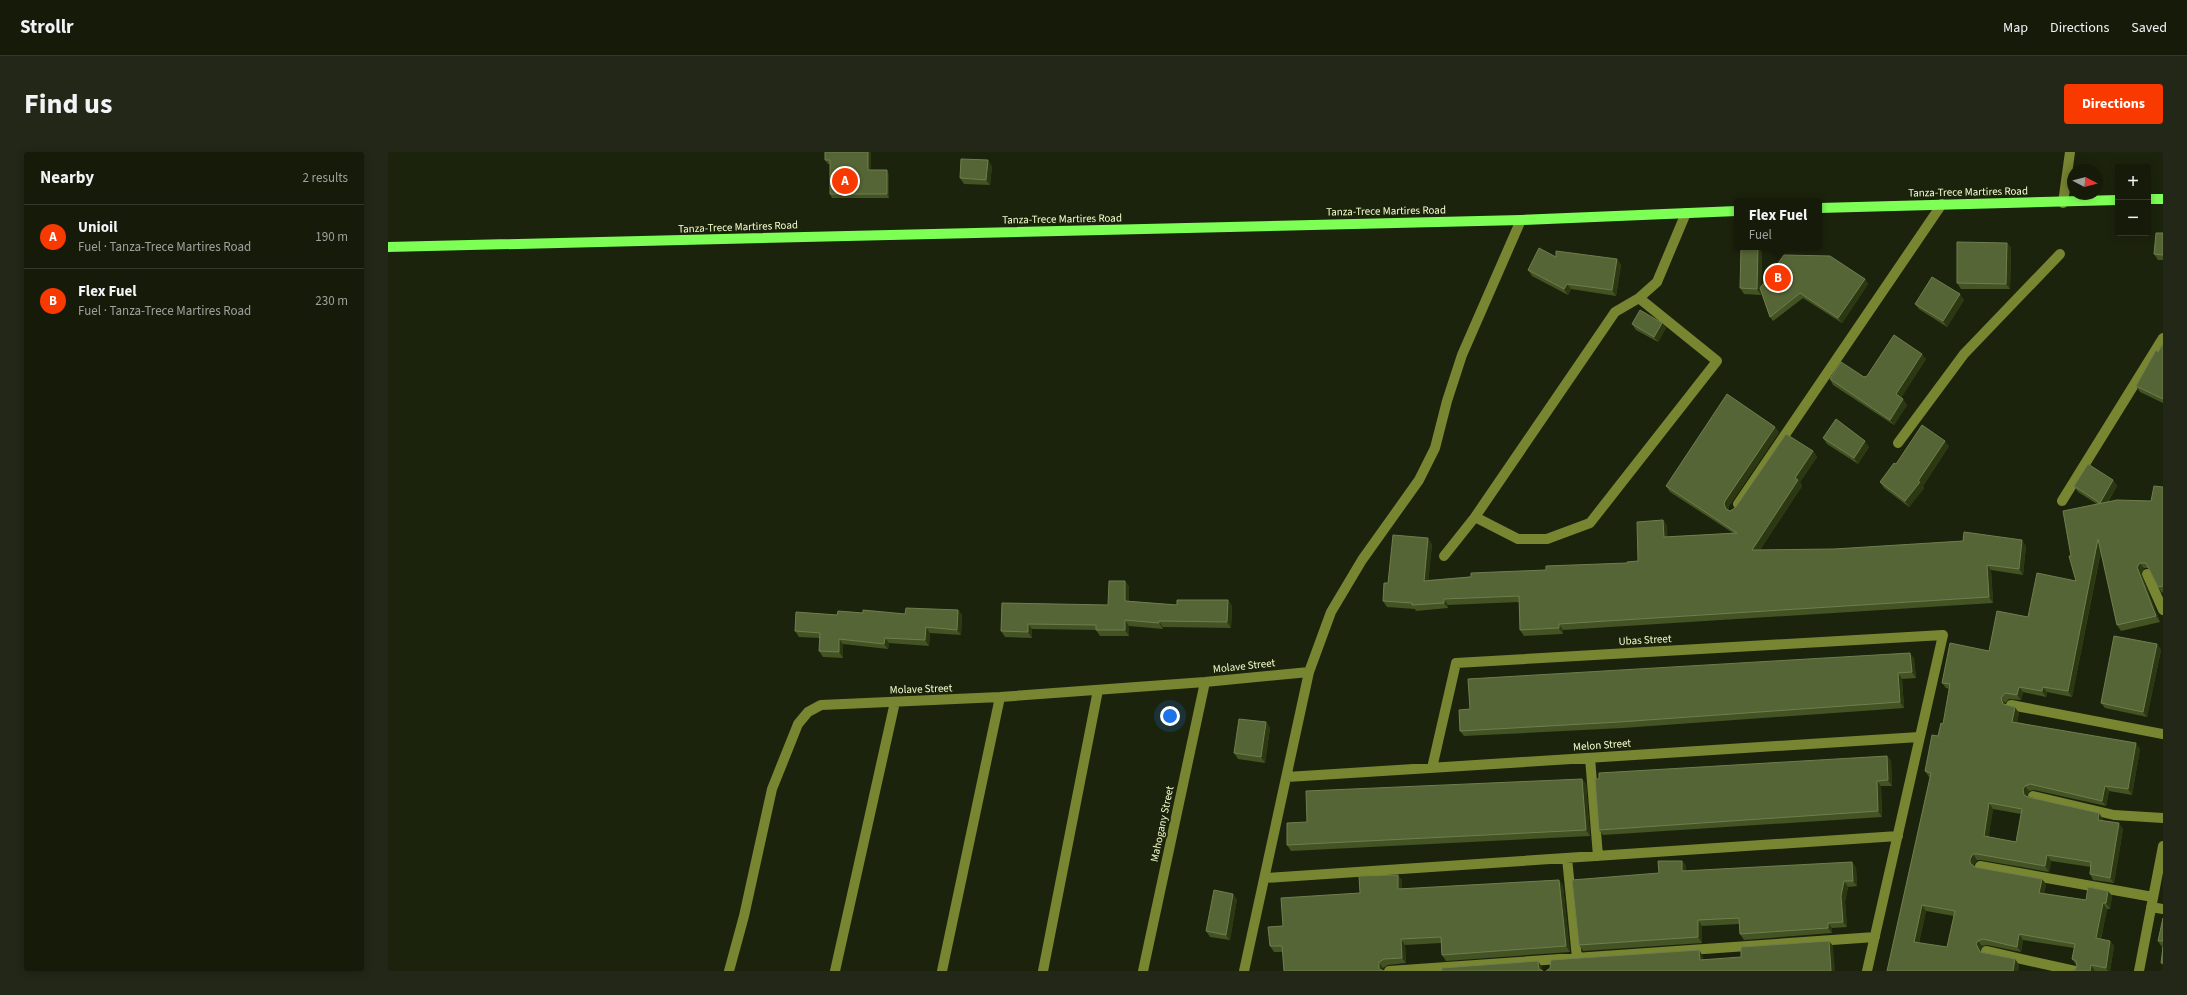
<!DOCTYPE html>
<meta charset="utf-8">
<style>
:root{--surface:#151a09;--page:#222717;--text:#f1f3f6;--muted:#9da19c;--line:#34382a;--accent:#f93a00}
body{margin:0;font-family:"Source Sans 3",sans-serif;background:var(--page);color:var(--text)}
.controls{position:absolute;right:12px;top:12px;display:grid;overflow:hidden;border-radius:4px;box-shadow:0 2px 10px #0003}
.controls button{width:36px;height:36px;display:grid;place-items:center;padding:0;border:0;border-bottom:1px solid var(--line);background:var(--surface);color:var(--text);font:20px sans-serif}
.compass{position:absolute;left:1679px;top:12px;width:36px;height:36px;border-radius:50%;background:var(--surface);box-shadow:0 2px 10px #0003;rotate:97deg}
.you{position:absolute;left:782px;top:564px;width:14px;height:14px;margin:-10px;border:3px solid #fff;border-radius:50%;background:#1a73e8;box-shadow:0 0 0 6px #1a73e833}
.badge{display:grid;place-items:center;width:26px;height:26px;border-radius:50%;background:var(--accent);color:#fff;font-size:13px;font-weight:700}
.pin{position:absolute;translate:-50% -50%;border:2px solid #fff;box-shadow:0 1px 4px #0006}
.popup{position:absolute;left:1346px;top:46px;width:88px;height:52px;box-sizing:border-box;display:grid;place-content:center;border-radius:4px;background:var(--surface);filter:drop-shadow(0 1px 3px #0005);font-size:13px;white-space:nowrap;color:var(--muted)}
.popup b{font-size:15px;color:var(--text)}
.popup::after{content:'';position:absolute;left:50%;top:100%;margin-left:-8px;border:8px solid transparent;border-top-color:var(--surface)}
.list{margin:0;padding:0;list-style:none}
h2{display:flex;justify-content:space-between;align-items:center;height:52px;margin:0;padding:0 16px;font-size:17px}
h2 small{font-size:13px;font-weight:400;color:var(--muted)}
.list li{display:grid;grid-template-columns:26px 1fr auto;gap:12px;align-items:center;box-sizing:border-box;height:64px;padding:0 16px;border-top:1px solid var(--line)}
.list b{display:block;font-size:15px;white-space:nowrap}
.list p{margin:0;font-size:13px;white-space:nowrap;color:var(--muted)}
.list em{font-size:13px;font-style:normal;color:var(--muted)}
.map{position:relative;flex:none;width:1775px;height:819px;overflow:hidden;border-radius:4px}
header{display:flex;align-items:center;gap:24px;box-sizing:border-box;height:56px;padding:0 20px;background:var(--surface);border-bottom:1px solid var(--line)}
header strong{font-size:19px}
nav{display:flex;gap:22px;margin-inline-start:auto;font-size:14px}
.intro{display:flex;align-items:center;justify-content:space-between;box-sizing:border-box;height:96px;padding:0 24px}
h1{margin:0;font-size:28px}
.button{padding:10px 18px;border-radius:4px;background:var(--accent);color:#fff;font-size:14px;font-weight:700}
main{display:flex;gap:24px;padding:0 24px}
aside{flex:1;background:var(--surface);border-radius:4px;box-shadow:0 2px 10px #0003}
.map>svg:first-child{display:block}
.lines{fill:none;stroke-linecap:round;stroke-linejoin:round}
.minor{stroke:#788632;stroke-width:10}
.major{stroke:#7dff55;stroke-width:10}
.wall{fill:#435323;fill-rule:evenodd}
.shaded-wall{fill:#2c3812}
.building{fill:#566535;stroke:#6f7e4d;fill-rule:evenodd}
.labels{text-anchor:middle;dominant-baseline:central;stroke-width:4;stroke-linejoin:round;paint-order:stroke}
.street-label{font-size:11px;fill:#f3ffce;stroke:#1c230c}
</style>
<header>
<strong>Strollr</strong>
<nav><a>Map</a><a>Directions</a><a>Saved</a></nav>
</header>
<div class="intro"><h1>Find us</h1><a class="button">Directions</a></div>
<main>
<aside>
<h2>Nearby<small>2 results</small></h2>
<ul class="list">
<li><span class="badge">A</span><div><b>Unioil</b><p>Fuel · Tanza-Trece Martires Road</p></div><em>190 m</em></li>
<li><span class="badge">B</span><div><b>Flex Fuel</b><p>Fuel · Tanza-Trece Martires Road</p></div><em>230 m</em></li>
</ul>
</aside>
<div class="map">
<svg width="1775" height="819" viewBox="0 0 1775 819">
<rect width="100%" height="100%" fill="#1c230c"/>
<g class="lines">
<path class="minor" d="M1675,51L1682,0
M1510,291L1576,202L1672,102
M1674,349L1775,186
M1350,352L1554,52
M1087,365L1130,387H1159L1202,371L1329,209L1251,146
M1056,404L1087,365L1227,160L1251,146L1269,130L1298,61
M1759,422L1775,458
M1623,553L1775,582
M1202,606L1210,704
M1044,616L1068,511L1555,483L1479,819
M899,625L1531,585
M1645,644L1726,663L1775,666
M1179,706L1189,806
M1592,714L1765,745
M877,726L1510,684
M1763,755L1775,757
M1598,799L1687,819
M341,819L356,764L384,637L410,572L420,560L433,553L612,545L817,530L921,520
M447,819L507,550
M554,819L612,545
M655,819L710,538
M755,819L817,530
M856,819L921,520L943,460L974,408L1031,328L1047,296L1059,249L1074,203L1133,68
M1001,819L1487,785
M1751,819L1775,694"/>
<path class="major" d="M1760,47H1775
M1431,56L1730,48
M0,95L1133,68L1349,59"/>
</g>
<path class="wall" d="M437,0H483V18L501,22V46H444L442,42V12H440L437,8Z
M604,14L602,33L576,32L572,26Z
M1775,81V108H1770L1766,102Z
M1619,91L1623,96L1622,137H1573L1569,131Z
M1374,100L1373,134L1477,127L1480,132L1454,171L1415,146L1385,169L1382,165L1373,140V143L1356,142L1352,136Z
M1168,105L1229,107L1233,113L1228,144L1183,137L1180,143L1144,124L1140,118Z
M1576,148L1559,175L1531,157L1527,152Z
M1274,171L1278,176L1270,190L1248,178L1244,172Z
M1775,192V251L1752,240L1748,234Z
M1538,207L1513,245L1519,253L1506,273L1445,233L1442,227L1476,225Z
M1391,280L1341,354L1340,358L1342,359L1347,356L1425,299L1429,305L1412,330L1414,334L1372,398L1638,394L1635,423L1603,418L1605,451L1175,478V482L1136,484L1132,478L1131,450L1060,453V456L1028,459L1027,457L999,455L995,449L1000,431L1044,392L1040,428L1239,411L1250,409L1275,368L1279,374V385L1345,381L1282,340L1278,334Z
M1435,286L1481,295L1470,312L1439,292Z
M1561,294L1535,334L1536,336L1521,355L1496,336L1492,330L1508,312Z
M1725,328L1729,334L1720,350L1763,349L1775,335V440L1774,441L1770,435L1761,416H1756L1753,421L1772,470L1733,479L1729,473L1713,399L1684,545L1659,540L1658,545L1635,540L1633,548L1621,547L1617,551V553L1631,561L1629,570L1752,597L1744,643L1721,639L1718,654L1646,638L1641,639L1639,643V644L1715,667V669L1735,677L1726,731L1705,728L1702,722L1703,715L1663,709L1661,720L1593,708H1589L1586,712V714L1587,715L1658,732L1656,741L1698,748L1720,739L1724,744L1722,757H1719L1713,787L1722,789L1726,794L1722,819H1683L1687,818L1689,814L1684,807L1686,796L1635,788L1633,800L1599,793L1594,794L1592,798L1593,800L1627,807L1631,813L1630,819H1499L1542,625H1541L1537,619L1555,572L1562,537L1558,536L1554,531L1601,499L1640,465L1688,429L1683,404L1709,352L1690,340L1686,334ZM1605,657L1633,662L1628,690L1600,685ZM1538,759L1566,764L1559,795L1531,791Z
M737,429L741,435V449L789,453L840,448L844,454L843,476L775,475V477L741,474V484H712L708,478L644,477V486L617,485L613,479L614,451L720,453Z
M570,458L574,463L573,483L542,481L541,494L501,491L500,497L455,492V506L435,505L431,499L432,486L411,485L407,479L449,463L475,461L517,462Z
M1769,492L1773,498L1759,565L1717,556L1713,551Z
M1526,506L1528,526L1514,527L1516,556L1235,576L1076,584L1072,579L1082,557Z
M878,570L882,576L877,611L850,607L846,601Z
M1499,604L1503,609L1504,634H1493L1494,665L1215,683L1211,678V627Z
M1194,627L1198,632L1202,684L903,699L899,693L919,670Z
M1294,709L1298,714V719L1464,710L1468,716L1469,734L1460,735L1457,750L1459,775L1444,776V781L1356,788L1352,782L1351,772L1314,774V791L1195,799L1191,793L1271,721Z
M1014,728V737L1171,728L1175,734L1182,800L1058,809L1054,803L1053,791L1017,793L1018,811L1000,813L995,816L894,800H886L882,794L895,774L972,741Z
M849,747L842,788L822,785L818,779Z
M1775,766V813L1773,811L1775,795H1774L1770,789Z"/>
<path class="shaded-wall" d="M480,0H483V22L480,18Z
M600,8L604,14L602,33L598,28Z
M499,18L501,22V46L499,42Z
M1619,91L1623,96L1622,137L1618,132Z
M1370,95H1371L1374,100L1373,143L1369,137Z
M1229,107L1233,113L1228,144L1224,138Z
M1477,127L1480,132L1454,171L1450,166Z
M1179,132L1183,137L1180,143L1176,137Z
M1572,142L1576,148L1559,175L1555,169Z
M1274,171L1278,176L1270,190L1266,185Z
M1534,202L1538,207L1512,248L1508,242Z
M1515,247L1519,253L1506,273L1502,268Z
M1387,275L1391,280L1341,354L1340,358L1338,357L1336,352L1337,349Z
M1477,289L1481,295L1470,312L1466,306Z
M1557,289L1561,294L1535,334L1536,336L1521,355L1517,349Z
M1425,299L1429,305L1412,330L1414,334L1368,404L1364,398L1407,326Z
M1725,328L1729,334L1716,356L1712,351Z
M1275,368L1279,374L1280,391L1276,385Z
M1040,386L1044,392L1040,434L1036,429Z
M1710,387L1714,392L1684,545L1680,539Z
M1634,388L1638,394L1635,423L1631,417Z
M1752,411L1756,416L1753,421L1772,470L1768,464L1749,415Z
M1599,413L1603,418L1605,451L1601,445Z
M737,429L741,435V454L737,449Z
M1056,447L1060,453V456L1056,451Z
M840,448L844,454L843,476L839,470Z
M570,458L574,463L573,483L569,478Z
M737,468L741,474V484L737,478Z
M771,469L775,475V477L771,471Z
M640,472L644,477V486L640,480Z
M1171,472L1175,478V482L1171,476Z
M538,475L542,481L541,494L537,488Z
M497,486L501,491L500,497L496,492Z
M451,487L455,492V506L451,500Z
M1769,492L1773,498L1759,565L1755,560Z
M1522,501L1526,506L1528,526L1524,520Z
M1510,521L1514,527L1516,556L1512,550Z
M1631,535L1635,540L1633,548L1629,543Z
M1655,535L1659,540L1658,545L1654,539Z
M1613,546L1617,551L1619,558L1615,552Z
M1627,555L1631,561L1628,575L1624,570Z
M878,570L882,576L877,611L873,605Z
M1748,591L1752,597L1744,643L1740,637Z
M1499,604L1503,609L1504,634L1500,628Z
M1194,627L1198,632L1202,684L1198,678Z
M1489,629L1493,634L1494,665L1490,659Z
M1637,634L1641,639L1639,643L1640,648L1636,643L1635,637Z
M1717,634L1721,639L1718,654L1714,649Z
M1601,651L1605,657L1600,690L1596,684Z
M1711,661L1715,667L1714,674L1710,668Z
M1731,671L1735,677L1726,731L1722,726Z
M1585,702L1589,708L1586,712V717L1582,711V707Z
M1659,703L1663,709L1661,720L1657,714Z
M1294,709L1298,714V725L1294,719Z
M1464,710L1468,716L1469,734L1465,729Z
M1010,723L1014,728V742L1010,737Z
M1654,727L1658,732L1655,746L1651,741Z
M1171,728L1175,734L1182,800L1178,794Z
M1456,729L1460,735L1457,750L1459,775L1455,770L1453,744Z
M1720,739L1724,744L1722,757L1718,751Z
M845,742L849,747L842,788L838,783Z
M1715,751L1719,757L1712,792L1708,786Z
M1534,753L1538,759L1530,795L1526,790Z
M1310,768L1314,774V791L1310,785Z
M1440,771L1444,776V781L1440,776Z
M1631,782L1635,788L1633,800L1629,795Z
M1013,787L1017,793L1018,811L1014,806Z
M1441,789L1445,794L1447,819H1443Z
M1590,789L1594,794L1592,798L1596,805L1588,792Z
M1722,789L1726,794L1722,819H1720L1718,816Z
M1311,798L1315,804L1316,814L1312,808Z
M1627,807L1631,813L1630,819H1625Z
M1150,809L1154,815V819L1151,817Z
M991,810L995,816V819L991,817Z
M1703,813L1707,819H1702Z"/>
<path class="building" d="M437,0H480V18H499V42H442V8H437Z
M573,7L600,8L598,28L572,26Z
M1768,81H1775V103L1766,102Z
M1569,90L1619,91L1618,132L1569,131Z
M1353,95H1370L1369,137L1352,136Z
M1151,96L1168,105V99L1229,107L1224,138L1179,132L1176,137L1140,118Z
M1396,103L1442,104L1477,127L1450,166L1412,141L1382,165L1372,136Z
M1544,125L1572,142L1555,169L1527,152Z
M1252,158L1274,171L1266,185L1244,172Z
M1506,183L1534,202L1508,242L1515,247L1502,268L1442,227L1453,210L1476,225L1479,224Z
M1775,192V247L1748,234L1768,198L1770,200Z
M1339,242L1387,275L1337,349L1336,352L1338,357L1342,359L1347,356L1398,282L1425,299L1407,326L1410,328L1364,398L1446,397L1575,389L1576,380L1634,388L1631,417L1599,413L1601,445L1171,472V476L1132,478L1131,444L1056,447V451L1024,453V451L995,449L996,431H1000L1005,383L1040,386L1036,429L1083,425V421L1158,418V414L1239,411V410L1250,409L1249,370L1275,368L1276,385L1349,381L1278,334Z
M1448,267L1477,289L1466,306L1435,286Z
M1534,273L1557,289L1530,329L1532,330L1517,349L1492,330L1506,311L1508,312Z
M1700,312L1725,328L1712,351L1686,334Z
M1766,334L1775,335V434L1770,435L1758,411H1752L1749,415L1768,464L1729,473L1710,387L1680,539L1655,535L1654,539L1631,535L1629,543L1617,541L1613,546L1615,552L1627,555L1624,570L1748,591L1740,637L1717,634L1714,649L1642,632L1637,634L1635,637L1636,643L1640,645L1711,661L1710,668L1731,671L1722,726L1702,722L1703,710L1659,703L1657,714L1589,702H1585L1582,707V711L1587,715L1654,727L1651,741L1698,748L1700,735L1720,739L1718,751H1715L1708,786L1722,789L1718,816L1703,813L1702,819H1683L1687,818L1689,814L1688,809L1684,807L1687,792L1631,782L1629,795L1595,787L1590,789L1588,792L1592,800L1627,807L1625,819H1499L1543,621L1537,619L1544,583L1550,584L1553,571L1555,572L1562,532L1554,531L1562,491L1601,499L1609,459L1640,465L1649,421L1688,429L1681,404H1683L1675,359L1729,348L1763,349ZM1601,651L1634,657L1628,690L1596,684ZM1534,753L1567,759L1559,795L1526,790Z
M721,429H737V449L789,453V448H840L839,470L771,469V471L737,468V478H708V473L640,472V480L613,479L614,451L720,453Z
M518,456L570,458L569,478L538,475L537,488L497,486L496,492L451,487V500L431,499L432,481L407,479L408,460L449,463L450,459L475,461V458L517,462Z
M1726,484L1769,492L1755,560L1713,551Z
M1522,501L1524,520L1510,521L1512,550L1231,570L1072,579L1071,558L1082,557L1080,527Z
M851,567L878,570L873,605L846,601Z
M1499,604L1500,628L1489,629L1490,659L1211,678L1207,627H1211V621Z
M1194,627L1198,678L899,693V671L919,670L918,639Z
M1270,709H1294V719L1464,710L1465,729H1456L1453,744L1455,770L1440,771V776L1352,782L1351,766L1310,768V785L1191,793L1184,728L1271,721Z
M1010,723V737L1171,728L1178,794L1054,803L1053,785L1013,787L1014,806L996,807L991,810V817L996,819H896L894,794H882L880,775L895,774L893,746L972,741L971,724Z
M826,738L845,742L838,783L818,779Z
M1775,766V789H1770Z
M1441,789L1443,819H1158L1162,816L1163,808L1311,798L1312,808L1353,805V795Z
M1775,795V811H1773Z
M1150,809L1151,817L1155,819H1054V816Z"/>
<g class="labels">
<g class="street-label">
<text transform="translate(1580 40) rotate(-1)">Tanza-Trece Martires Road</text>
<text transform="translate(998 59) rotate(-1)">Tanza-Trece Martires Road</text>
<text transform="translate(674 67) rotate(-1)">Tanza-Trece Martires Road</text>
<text transform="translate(350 75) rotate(-2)">Tanza-Trece Martires Road</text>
<text transform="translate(1257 488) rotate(-3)">Ubas Street</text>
<text transform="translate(856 514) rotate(-6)">Molave Street</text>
<text transform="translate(533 537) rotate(-2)">Molave Street</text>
<text transform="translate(1214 593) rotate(-4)">Melon Street</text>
<text transform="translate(774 672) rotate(-78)">Mahogany Street</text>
</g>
</g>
</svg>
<div class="controls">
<button>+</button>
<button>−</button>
</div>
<svg class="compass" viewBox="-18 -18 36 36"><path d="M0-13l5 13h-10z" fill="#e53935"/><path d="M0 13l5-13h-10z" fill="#9da19c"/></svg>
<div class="you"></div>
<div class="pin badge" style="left:457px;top:29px">A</div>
<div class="pin badge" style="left:1390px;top:126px">B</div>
<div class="popup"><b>Flex Fuel</b>Fuel</div>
</div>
</main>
